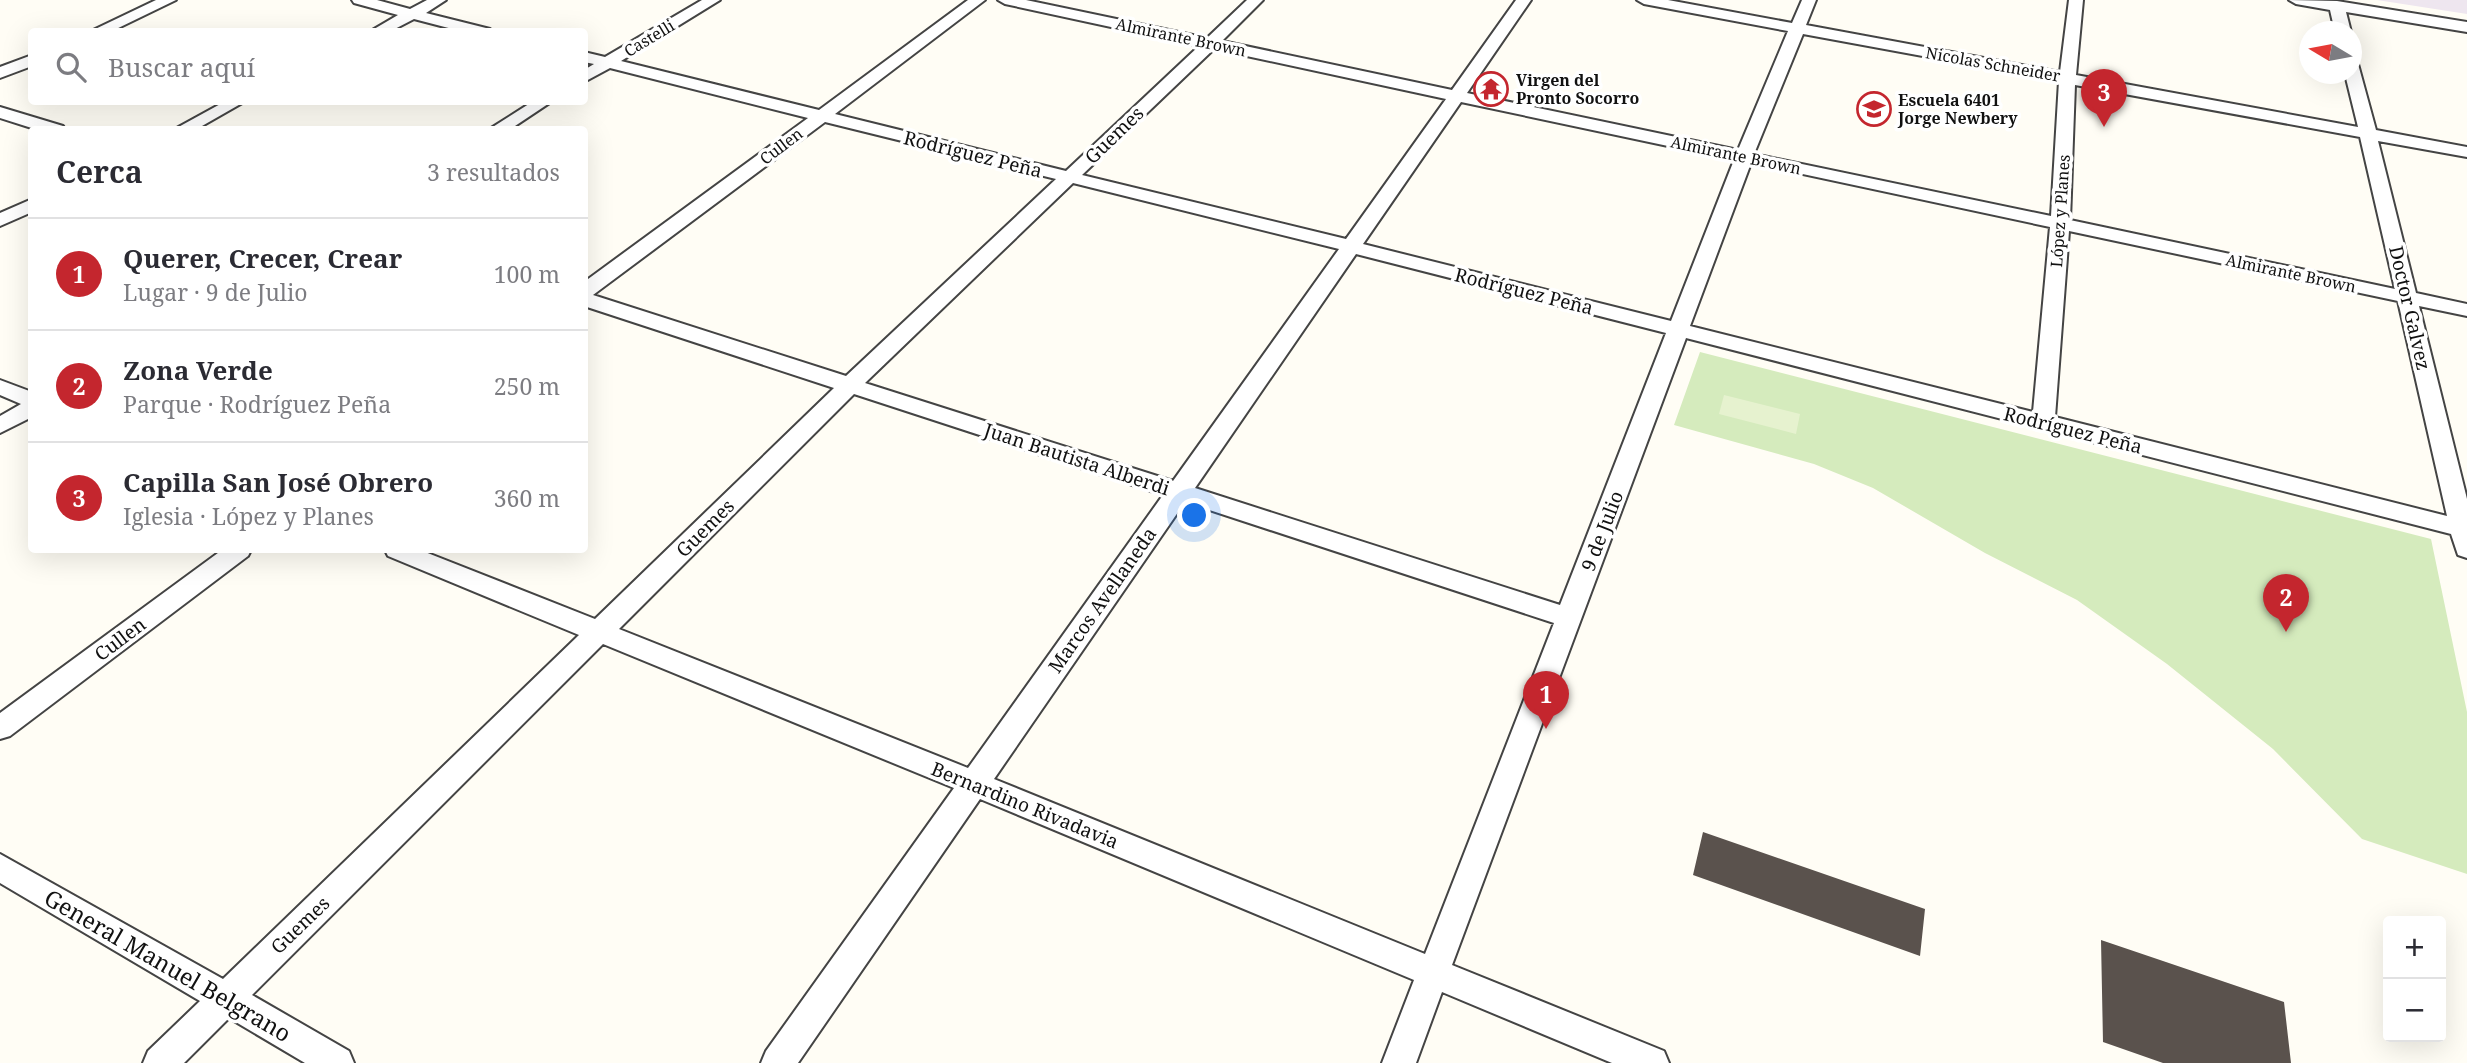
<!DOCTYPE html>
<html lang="es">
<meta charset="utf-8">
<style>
:root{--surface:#fff;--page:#f7f7f7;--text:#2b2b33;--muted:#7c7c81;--line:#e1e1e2;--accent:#c4262e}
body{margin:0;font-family:"Noto Serif",serif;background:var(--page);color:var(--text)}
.controls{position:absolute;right:21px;bottom:21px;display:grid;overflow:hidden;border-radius:7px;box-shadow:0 7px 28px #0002}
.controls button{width:63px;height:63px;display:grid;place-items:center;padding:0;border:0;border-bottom:2px solid var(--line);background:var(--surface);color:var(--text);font:35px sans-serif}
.compass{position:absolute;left:2299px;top:21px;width:63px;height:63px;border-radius:50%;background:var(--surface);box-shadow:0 7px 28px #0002;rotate:280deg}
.you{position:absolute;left:1195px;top:516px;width:24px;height:24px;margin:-18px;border:5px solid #fff;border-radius:50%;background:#1a73e8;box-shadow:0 0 0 10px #1a73e833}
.badge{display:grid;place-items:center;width:46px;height:46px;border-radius:50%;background:var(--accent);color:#fff;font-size:23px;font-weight:700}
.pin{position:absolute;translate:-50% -58px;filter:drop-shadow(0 2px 4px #0008)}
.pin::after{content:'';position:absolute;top:37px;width:24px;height:21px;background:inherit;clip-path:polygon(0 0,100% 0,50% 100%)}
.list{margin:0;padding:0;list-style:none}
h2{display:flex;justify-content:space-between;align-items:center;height:91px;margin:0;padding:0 28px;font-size:30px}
h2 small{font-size:23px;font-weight:400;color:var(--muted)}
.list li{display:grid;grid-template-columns:46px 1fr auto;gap:21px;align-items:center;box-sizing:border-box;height:112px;padding:0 28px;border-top:2px solid var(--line)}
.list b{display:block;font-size:26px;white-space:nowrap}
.list p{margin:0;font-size:23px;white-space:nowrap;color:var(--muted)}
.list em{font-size:23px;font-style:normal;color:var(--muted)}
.icon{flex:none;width:38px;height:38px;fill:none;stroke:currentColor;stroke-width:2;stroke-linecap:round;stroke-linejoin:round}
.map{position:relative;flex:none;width:2467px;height:1063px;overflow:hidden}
.search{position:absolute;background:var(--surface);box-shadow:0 7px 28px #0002;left:28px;top:28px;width:560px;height:77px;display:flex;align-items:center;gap:18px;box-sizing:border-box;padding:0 24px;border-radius:7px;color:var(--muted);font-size:26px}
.panel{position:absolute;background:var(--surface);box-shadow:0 7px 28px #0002;left:28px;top:126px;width:560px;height:427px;border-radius:7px}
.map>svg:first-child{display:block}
.industrial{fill:#eee6ef}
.green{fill:#d5ebbd}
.pitch{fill:#e6f2cf}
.building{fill:#5a524d}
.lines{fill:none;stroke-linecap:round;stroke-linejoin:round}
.minor-casing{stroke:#444;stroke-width:4}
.minor{fill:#fff;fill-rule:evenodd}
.labels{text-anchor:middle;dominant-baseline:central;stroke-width:7;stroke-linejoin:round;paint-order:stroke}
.far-street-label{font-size:16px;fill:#111;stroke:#fff}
.far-poi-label{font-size:16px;font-weight:bold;fill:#111;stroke:#fff;text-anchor:start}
.street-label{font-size:19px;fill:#111;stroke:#fff}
.near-street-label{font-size:23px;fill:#111;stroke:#fff}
</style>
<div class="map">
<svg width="2467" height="1063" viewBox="0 0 2467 1063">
<rect width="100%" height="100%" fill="#fffdf5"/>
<path class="industrial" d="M2377,0H2467V14Z"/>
<path class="green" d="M1700,352L2431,539L2467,712V874L2362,839L2273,749L2167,664L2077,600L1985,553L1873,488L1814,464L1674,425Z"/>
<path class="pitch" d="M1724,395L1800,414L1796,434L1719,414Z"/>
<path class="building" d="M1703,832L1925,909L1920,956L1693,875Z
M2101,940L2284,1002L2291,1063H2163L2103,1042Z"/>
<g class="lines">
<g class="minor-casing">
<path id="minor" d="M156,0H176L110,32H89Z
M352,0H377L410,9L427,0H446L426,13L490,29L491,32H464L414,19L389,32H369L398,15L354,3Z
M702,0H720L621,61L819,110L968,0H985L835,114L1066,171L1199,46L1005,4L998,0H1026L1207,38L1247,0H1263L1222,41L1452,90L1516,0H1531L1467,93L1738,150L1788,31L1644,4L1637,0H1668L1792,23L1802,0H1816L1806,25L2060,72L2069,0H2083L2076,75L2358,127L2345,74H2352V62L2358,64L2376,130L2467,147V157L2378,141L2416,293L2467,304V316L2419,306L2467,499V558L2458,555L2451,534L1686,338L1452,965L1664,1051L1669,1063H1612L1442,992L1416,1063H1382L1414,980L980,799L798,1063H761L766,1051L954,788L603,644L252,995L349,1051L354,1063H305L229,1018L184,1063H143L148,1051L200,1001L0,883V854L223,979L579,635L388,556L385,550H420L595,619L834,388L584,306V282L808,118L610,68L584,82V70L594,64L584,62V52L605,57ZM1803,34L2059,81L2051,216L1754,154ZM1214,49L1446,99L1346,239L1082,175ZM2075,85L2360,137L2395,289L2070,220ZM1461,102L1734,160L1671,321L1363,244ZM825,122L1056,179L846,376L593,295ZM1751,163L2050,227L2033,412L1690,326ZM1073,183L1339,249L1173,481L865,383ZM2069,231L2398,301L2447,516L2055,417ZM1356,254L1666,333L1560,605L1195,488ZM854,394L1163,495L968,768L619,629ZM1185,502L1554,623L1425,954L994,779Z
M2289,0L2337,1L2467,22V32L2346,12L2351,32H2335L2330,10L2296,4Z
M32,55V66L0,78V67Z
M224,102H244L195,130H173Z
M532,102H551L509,130H488Z
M0,107L63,126L65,130H38L0,118Z
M32,199V212L0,226V213Z
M0,380L32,392V417L0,433V416L21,404L0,395Z
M222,550H251L248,556L10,736L0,739V713Z"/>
</g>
<use href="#minor" class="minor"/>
</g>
<defs>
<g id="temple-ring" transform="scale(1.75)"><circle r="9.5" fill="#fff" stroke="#c4262e" stroke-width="1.5"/><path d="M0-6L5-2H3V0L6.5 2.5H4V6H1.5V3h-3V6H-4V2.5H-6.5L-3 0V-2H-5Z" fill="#c4262e"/></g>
<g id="school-ring" transform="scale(1.75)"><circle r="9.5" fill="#fff" stroke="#c4262e" stroke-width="1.5"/><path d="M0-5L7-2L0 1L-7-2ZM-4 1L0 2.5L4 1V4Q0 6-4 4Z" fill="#c4262e"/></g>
</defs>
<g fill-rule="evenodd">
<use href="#temple-ring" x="1491" y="89"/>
<use href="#school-ring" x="1874" y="109"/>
</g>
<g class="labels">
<g class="far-street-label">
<text transform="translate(1181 37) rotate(12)">Almirante Brown</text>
<text transform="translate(649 38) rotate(-31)">Castelli</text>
<text transform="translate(1993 64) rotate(10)">Nicolas Schneider</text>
<text transform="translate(781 146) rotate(-37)">Cullen</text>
<text transform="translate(1736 155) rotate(12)">Almirante Brown</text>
<text transform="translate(2060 211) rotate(-86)">López y Planes</text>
<text transform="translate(2291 273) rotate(12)">Almirante Brown</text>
</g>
<g class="far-poi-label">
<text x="1516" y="80">Virgen del<tspan x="1516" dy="18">Pronto Socorro</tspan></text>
<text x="1898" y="100">Escuela 6401<tspan x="1898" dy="18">Jorge Newbery</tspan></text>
</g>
<g class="street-label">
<text transform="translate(1114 135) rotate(-44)">Guemes</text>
<text transform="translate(973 154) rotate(14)">Rodríguez Peña</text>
<text transform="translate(1524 291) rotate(14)">Rodríguez Peña</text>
<text transform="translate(2410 308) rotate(77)">Doctor Galvez</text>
<text transform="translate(2073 430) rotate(14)">Rodríguez Peña</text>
<text transform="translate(1077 459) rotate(18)">Juan Bautista Alberdi</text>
<text transform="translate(705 528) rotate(-45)">Guemes</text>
<text transform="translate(1602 531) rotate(-69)">9 de Julio</text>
<text transform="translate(1102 600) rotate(-55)">Marcos Avellaneda</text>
<text transform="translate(120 639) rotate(-37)">Cullen</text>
<text transform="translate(1025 805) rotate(22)">Bernardino Rivadavia</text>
<text transform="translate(300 925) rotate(-44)">Guemes</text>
</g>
<g class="near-street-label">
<text transform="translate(168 965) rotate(30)">General Manuel Belgrano</text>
</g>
</g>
</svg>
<div class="controls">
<button>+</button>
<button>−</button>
</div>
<svg class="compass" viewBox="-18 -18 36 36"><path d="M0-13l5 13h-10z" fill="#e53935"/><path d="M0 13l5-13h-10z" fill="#7c7c81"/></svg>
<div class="you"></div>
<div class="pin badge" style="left:1546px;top:729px">1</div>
<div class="pin badge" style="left:2286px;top:632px">2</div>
<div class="pin badge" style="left:2104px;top:127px">3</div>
<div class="search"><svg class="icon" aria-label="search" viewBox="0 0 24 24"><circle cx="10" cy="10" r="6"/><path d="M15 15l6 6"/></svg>Buscar aquí</div>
<section class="panel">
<h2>Cerca<small>3 resultados</small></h2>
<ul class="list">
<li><span class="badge">1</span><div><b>Querer, Crecer, Crear</b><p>Lugar · 9 de Julio</p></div><em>100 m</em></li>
<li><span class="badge">2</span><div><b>Zona Verde</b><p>Parque · Rodríguez Peña</p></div><em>250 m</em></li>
<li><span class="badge">3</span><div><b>Capilla San José Obrero</b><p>Iglesia · López y Planes</p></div><em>360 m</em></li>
</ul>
</section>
</div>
